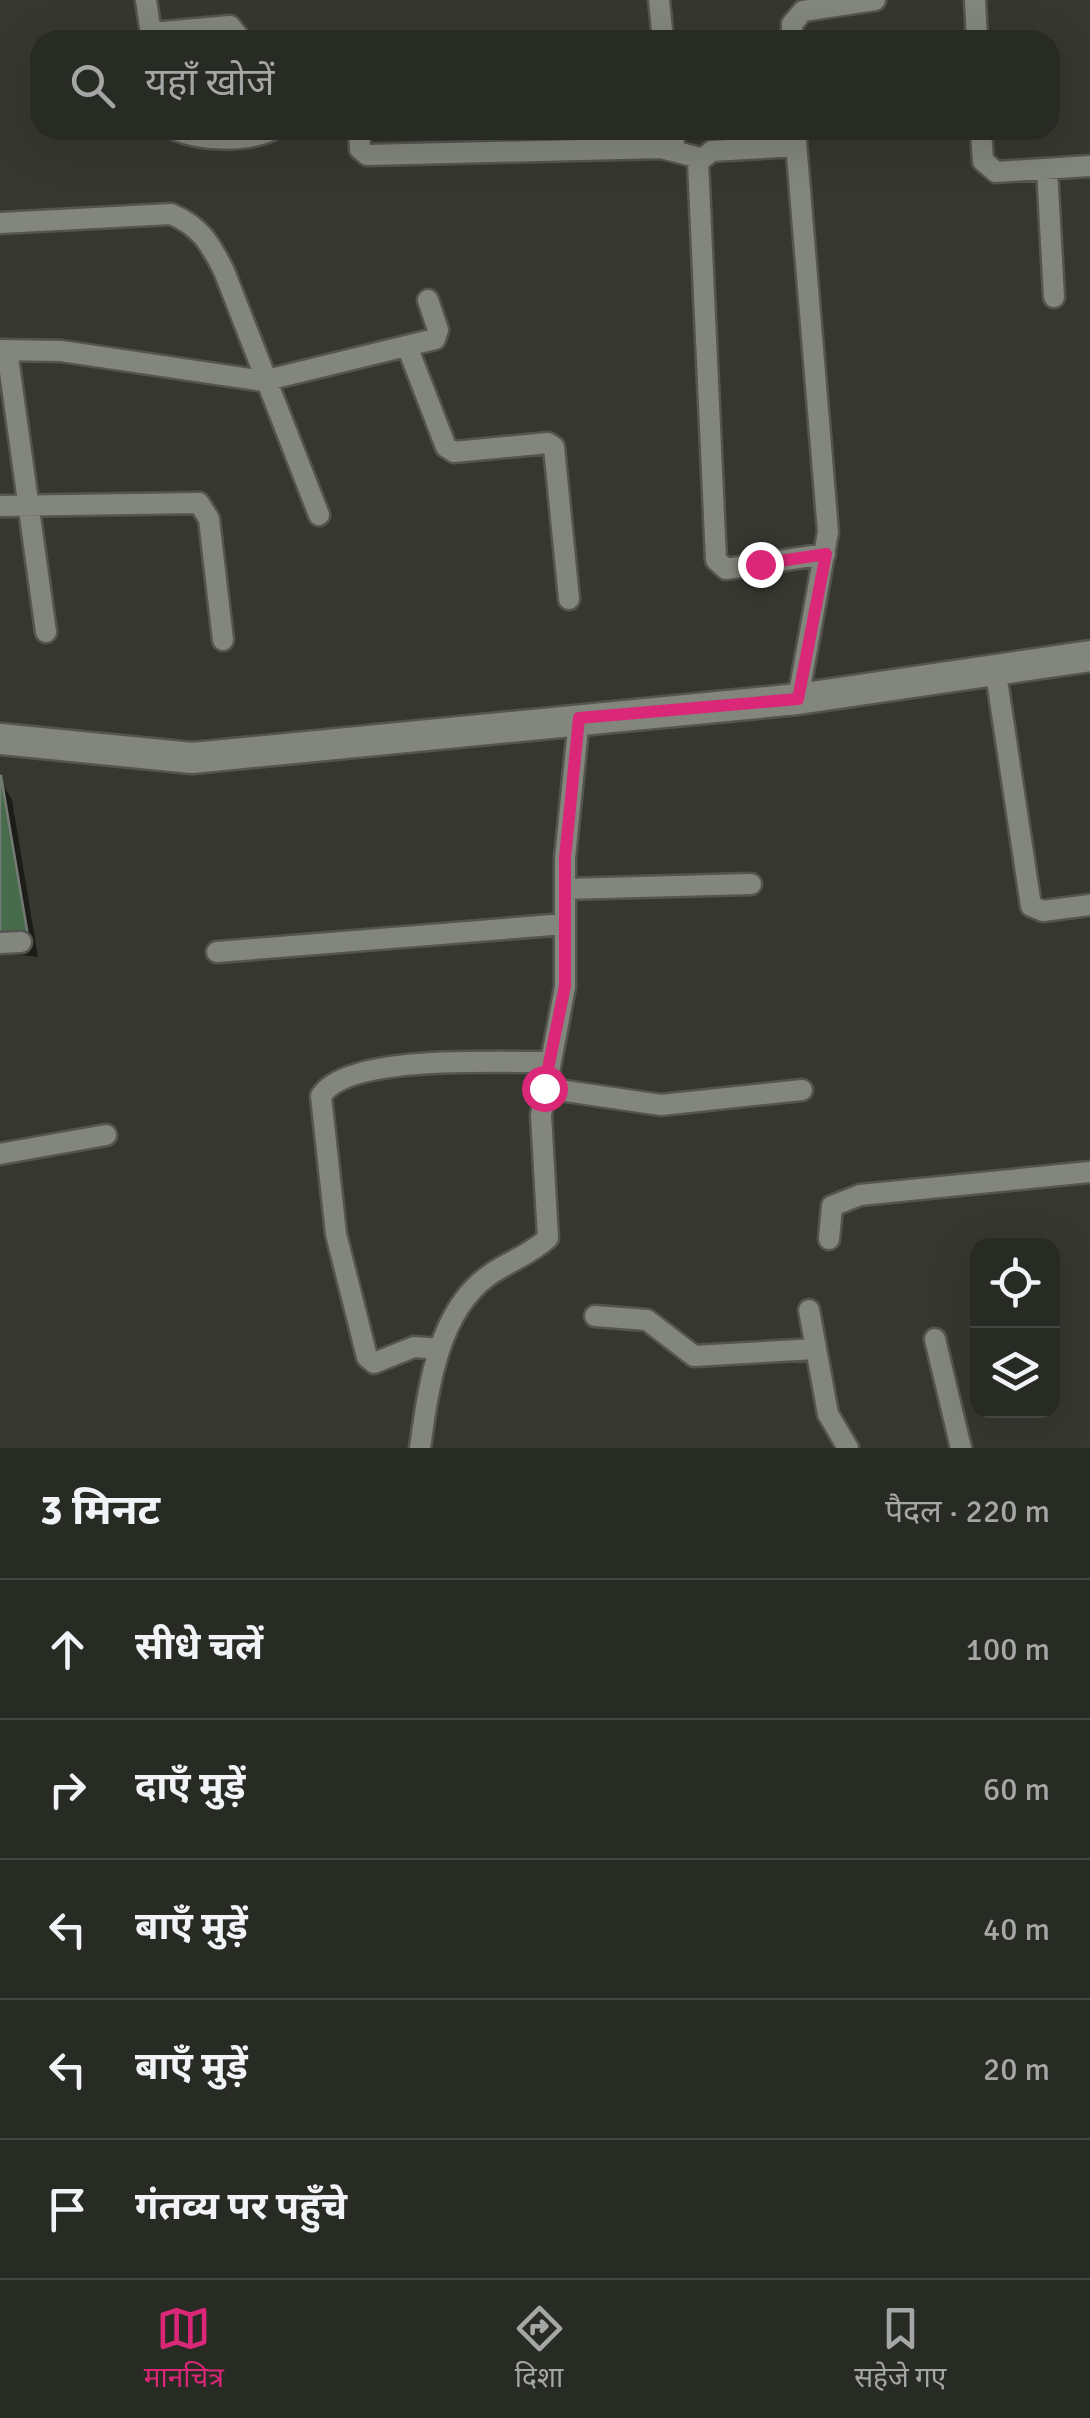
<!DOCTYPE html>
<html lang="hi">
<meta charset="utf-8">
<style>
:root{--surface:#282a24;--page:#30322c;--text:#f1f3f6;--muted:#a5a7a6;--line:#444641;--accent:#db2777}
body{margin:0;font-family:Signika,"Noto Sans Devanagari",sans-serif;background:var(--page);color:var(--text)}
.controls{position:absolute;right:30px;bottom:30px;display:grid;overflow:hidden;border-radius:20px;box-shadow:0 10px 40px #0002}
.controls button{width:90px;height:90px;display:grid;place-items:center;padding:0;border:0;border-bottom:2px solid var(--line);background:var(--surface);color:var(--text);font:50px sans-serif}
.stop{position:absolute;width:30px;height:30px;margin:-22px;border:8px solid #db2777;border-radius:50%;background:#fff}
.stop.end{background:#db2777;border-color:#fff;box-shadow:0 2px 10px #0008}
.list{margin:0;padding:0;list-style:none}
h2{display:flex;justify-content:space-between;align-items:center;height:130px;margin:0;padding:0 40px;font-size:42px}
h2 small{font-size:32px;font-weight:400;color:var(--muted)}
.list li{display:grid;grid-template-columns:65px 1fr auto;gap:30px;align-items:center;box-sizing:border-box;height:140px;padding:0 40px;border-top:2px solid var(--line)}
.list b{display:block;font-size:38px;white-space:nowrap}
.list em{font-size:32px;font-style:normal;color:var(--muted)}
.icon{flex:none;width:55px;height:55px;fill:none;stroke:currentColor;stroke-width:2;stroke-linecap:round;stroke-linejoin:round}
.map{position:relative;flex:none;width:1090px;height:1448px;overflow:hidden}
.search{position:absolute;background:var(--surface);box-shadow:0 10px 40px #0002;left:30px;right:30px;top:30px;height:110px;display:flex;align-items:center;gap:25px;box-sizing:border-box;padding:0 35px;border-radius:30px;color:var(--muted);font-size:38px}
.sheet{height:830px;background:var(--surface)}
nav{display:flex;justify-content:space-around;align-items:center;box-sizing:border-box;height:140px;border-top:2px solid var(--line);background:var(--surface);font-size:28px;color:var(--muted)}
nav a{display:grid;justify-items:center;gap:5px}
nav .on{color:var(--accent)}
.map>svg:first-child{display:block}
.shadow{fill:#0007}
.building{fill:#466c4c;stroke:#737b74;stroke-width:2.5}
.lines{fill:none;stroke-linecap:round;stroke-linejoin:round}
.street-casing{stroke:#53554f;stroke-width:25}
.secondary-casing{stroke:#53554f;stroke-width:35}
.street{stroke:#83867d;stroke-width:20}
.secondary{stroke:#83867d;stroke-width:30}
.route{stroke:#db2777;stroke-width:12}
</style>
<div class="map">
<svg width="1090" height="1448" viewBox="0 0 1090 1448">
<rect width="100%" height="100%" fill="#363830"/>
<path class="shadow" d="M0,779L12,800L38,957L0,953Z"/>
<path class="building" d="M0,776H1L28,936L0,934Z"/>
<g class="lines">
<g class="street-casing">
<path id="street" d="M146,0L152,40
M659,0L663,40
M975,0L977,40
M151,33L230,26L241,40
M792,40V24L803,11L875,0
M176,130C202,141 247,142 272,130
M359,130L360,149L367,155L661,148L700,158
M672,130L675,151
M795,130L828,532L798,699
M981,130L983,161L996,172L1090,166
M796,146L712,151L698,162L716,560L726,569L825,554
M1047,169L1054,297
M0,223L171,214C200,226 210,243 224,271L319,515
M407,346L446,447L454,452L548,443L554,447L569,599
M0,350L61,351L263,381L435,339L438,330L428,300
M7,350L46,632
M0,506L199,503L209,519L223,640
M995,667L1031,906L1043,911L1090,905
M565,889L751,884
M0,943L21,942
M217,952L565,924
M545,1088L661,1105L802,1090
M0,1154L106,1135
M829,1239L832,1206L860,1195L1090,1172
M809,1310L828,1414L848,1448
M595,1316L647,1320L694,1356L816,1349
M935,1339L961,1448
M439,1349L414,1347L374,1363L367,1357L336,1234L321,1096C347,1053 503,1063 550,1062
M420,1448C428,1391 437,1313 488,1276C507,1262 530,1255 548,1238L541,1115L565,987V858L579,718"/>
</g>
<g class="secondary-casing">
<path id="secondary" d="M0,739L192,758L798,699L1090,656"/>
</g>
<use href="#street" class="street"/>
<use href="#secondary" class="secondary"/>
</g>
<g class="lines">
<path class="route" d="M544,1088L565,986V858L579,718L798,699L826,554L760,564"/>
</g>
</svg>
<div class="controls">
<button><svg class="icon" aria-label="locate" viewBox="0 0 24 24"><circle cx="12" cy="12" r="6"/><path d="M12 2v4M12 18v4M2 12h4M18 12h4"/></svg></button>
<button><svg class="icon" aria-label="layers" viewBox="0 0 24 24"><path d="M12 4l9 5-9 5-9-5zM3 14l9 5 9-5"/></svg></button>
</div>
<div class="stop" style="left:544px;top:1088px"></div>
<div class="stop end" style="left:760px;top:564px"></div>
<div class="search"><svg class="icon" aria-label="search" viewBox="0 0 24 24"><circle cx="10" cy="10" r="6"/><path d="M15 15l6 6"/></svg>यहाँ खोजें</div>
</div>
<section class="sheet">
<h2>3 मिनट<small>पैदल · 220 m</small></h2>
<ul class="list">
<li><svg class="icon" aria-label="ahead" viewBox="0 0 24 24"><path d="M12 20V5M6 11l6-6 6 6"/></svg><div><b>सीधे चलें</b></div><em>100 m</em></li>
<li><svg class="icon" aria-label="right" viewBox="0 0 24 24"><path d="M7 20v-9h11M14 6l5 5-5 5"/></svg><div><b>दाएँ मुड़ें</b></div><em>60 m</em></li>
<li><svg class="icon" aria-label="left" viewBox="0 0 24 24"><path d="M17 20v-9H6M10 6l-5 5 5 5"/></svg><div><b>बाएँ मुड़ें</b></div><em>40 m</em></li>
<li><svg class="icon" aria-label="left" viewBox="0 0 24 24"><path d="M17 20v-9H6M10 6l-5 5 5 5"/></svg><div><b>बाएँ मुड़ें</b></div><em>20 m</em></li>
<li><svg class="icon" aria-label="arrive" viewBox="0 0 24 24"><path d="M6 21V4h12l-3 4 3 4H6"/></svg><div><b>गंतव्य पर पहुँचे</b></div></li>
</ul>
</section>
<nav>
<a class="on"><svg class="icon" aria-label="map" viewBox="0 0 24 24"><path d="M3 6l6-2 6 2 6-2v14l-6 2-6-2-6 2zM9 4v14M15 6v14"/></svg>मानचित्र</a>
<a><svg class="icon" aria-label="directions" viewBox="0 0 24 24"><path d="M12 3l9 9-9 9-9-9zM9 14v-3h6M13 9l2 2-2 2"/></svg>दिशा</a>
<a><svg class="icon" aria-label="saved" viewBox="0 0 24 24"><path d="M7 4h10v16l-5-4-5 4z"/></svg>सहेजे गए</a>
</nav>
